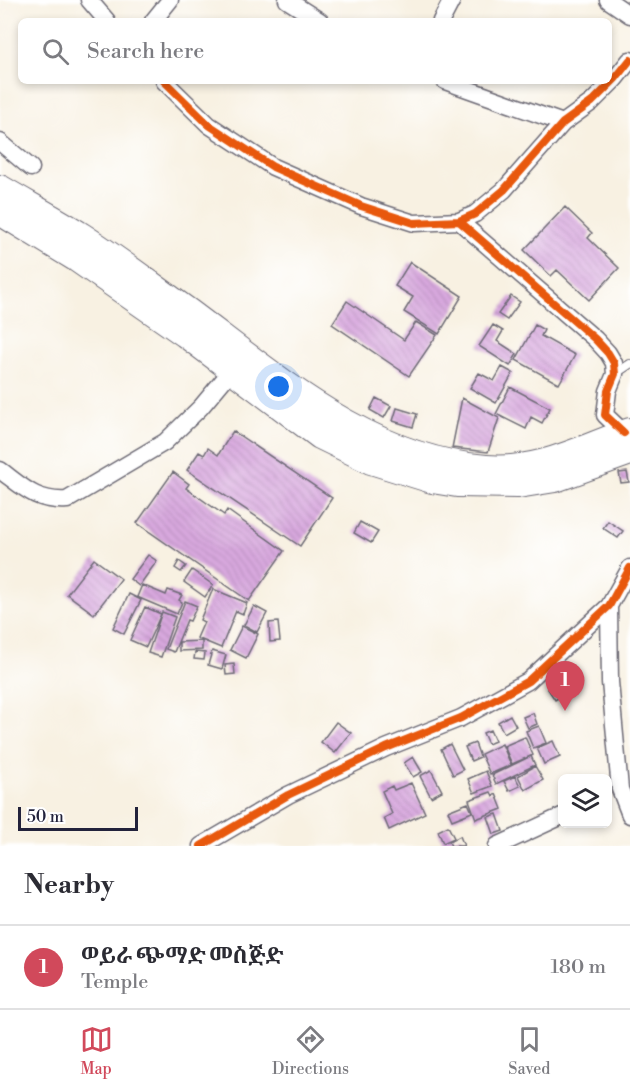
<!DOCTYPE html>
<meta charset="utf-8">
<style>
:root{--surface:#fff;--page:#f7f7f7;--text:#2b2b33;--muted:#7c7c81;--line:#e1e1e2;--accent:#d1495b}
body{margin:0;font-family:"Libre Bodoni","Noto Serif Ethiopic",serif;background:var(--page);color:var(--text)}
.controls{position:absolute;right:18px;bottom:18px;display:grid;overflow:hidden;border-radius:9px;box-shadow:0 3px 9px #0003}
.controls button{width:54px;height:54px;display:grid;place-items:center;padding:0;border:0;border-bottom:2px solid var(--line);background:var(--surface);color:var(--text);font:30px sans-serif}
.scale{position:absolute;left:18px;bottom:15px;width:120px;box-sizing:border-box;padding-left:6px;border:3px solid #22223b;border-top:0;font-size:16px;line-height:21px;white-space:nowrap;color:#22223b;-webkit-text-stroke:4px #fff;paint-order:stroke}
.you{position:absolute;left:279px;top:387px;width:21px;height:21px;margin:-15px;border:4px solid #fff;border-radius:50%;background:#1a73e8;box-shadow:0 0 0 9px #1a73e833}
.badge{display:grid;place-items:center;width:39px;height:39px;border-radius:50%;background:var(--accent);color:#fff;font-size:20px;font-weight:700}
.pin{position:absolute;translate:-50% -50px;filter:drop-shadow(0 2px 3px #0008)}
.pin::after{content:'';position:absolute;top:32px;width:21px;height:18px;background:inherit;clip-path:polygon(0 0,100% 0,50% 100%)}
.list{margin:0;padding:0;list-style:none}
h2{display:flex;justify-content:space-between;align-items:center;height:78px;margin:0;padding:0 24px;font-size:26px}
h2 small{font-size:20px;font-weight:400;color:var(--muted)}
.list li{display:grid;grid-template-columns:39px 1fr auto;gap:18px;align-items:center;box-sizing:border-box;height:84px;padding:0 24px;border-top:2px solid var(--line)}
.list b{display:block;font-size:22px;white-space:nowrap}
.list p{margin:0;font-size:20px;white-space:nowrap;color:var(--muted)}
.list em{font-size:20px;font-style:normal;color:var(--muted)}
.icon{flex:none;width:33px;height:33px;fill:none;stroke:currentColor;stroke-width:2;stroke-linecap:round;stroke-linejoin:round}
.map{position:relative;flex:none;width:630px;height:846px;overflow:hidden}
.search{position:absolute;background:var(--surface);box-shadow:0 3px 9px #0003;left:18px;right:18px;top:18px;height:66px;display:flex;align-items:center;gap:15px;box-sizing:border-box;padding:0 21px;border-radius:9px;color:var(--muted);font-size:22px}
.sheet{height:162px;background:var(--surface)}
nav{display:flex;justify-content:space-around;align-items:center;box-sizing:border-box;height:84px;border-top:2px solid var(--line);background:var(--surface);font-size:16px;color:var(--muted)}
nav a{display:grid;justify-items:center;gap:3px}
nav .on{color:var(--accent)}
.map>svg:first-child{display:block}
.building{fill:url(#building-back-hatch)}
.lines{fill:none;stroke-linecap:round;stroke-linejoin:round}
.lane-casing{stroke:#6d6a75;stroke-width:10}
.street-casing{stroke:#6d6a75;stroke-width:19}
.primary-casing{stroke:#6d6a75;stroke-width:28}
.lane{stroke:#fff;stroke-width:8}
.street{stroke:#fff;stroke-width:16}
.primary{stroke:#fff;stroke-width:26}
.cycleway-casing{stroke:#fff;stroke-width:11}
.cycleway{stroke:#e8590c;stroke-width:8}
</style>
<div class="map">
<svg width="630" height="846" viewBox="0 0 630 846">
<defs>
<pattern id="building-back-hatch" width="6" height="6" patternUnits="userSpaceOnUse" patternTransform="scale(1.5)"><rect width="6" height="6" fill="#d8a8de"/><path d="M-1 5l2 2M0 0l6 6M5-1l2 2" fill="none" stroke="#b990bf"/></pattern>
</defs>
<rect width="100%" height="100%" fill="#fff"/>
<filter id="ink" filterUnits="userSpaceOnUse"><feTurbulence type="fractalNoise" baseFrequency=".0167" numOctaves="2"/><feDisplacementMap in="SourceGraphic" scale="12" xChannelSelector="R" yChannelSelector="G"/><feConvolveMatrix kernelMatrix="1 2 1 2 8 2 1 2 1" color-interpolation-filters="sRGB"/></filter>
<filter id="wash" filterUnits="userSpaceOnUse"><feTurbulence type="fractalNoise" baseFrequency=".008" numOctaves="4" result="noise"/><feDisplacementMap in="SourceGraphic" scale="24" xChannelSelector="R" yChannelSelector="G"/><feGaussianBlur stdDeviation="1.35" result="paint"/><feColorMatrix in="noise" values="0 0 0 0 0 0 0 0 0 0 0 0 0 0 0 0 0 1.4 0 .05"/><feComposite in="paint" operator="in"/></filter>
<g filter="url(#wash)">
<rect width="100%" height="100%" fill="#f8f1e2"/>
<g id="blocks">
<path class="building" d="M565,207L592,233L588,238L619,268L589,300L557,270L551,276L524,250Z
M410,262L462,296L439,334L404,312L413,297L395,286Z
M511,296L520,302L507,320L498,314Z
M347,301L404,340L416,322L437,335L409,376L332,324Z
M493,325L503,331L497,341L517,354L510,366L479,346Z
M535,325L544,330L541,336L575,355L559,384L516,360Z
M502,367L513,373L496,403L470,388L479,373L494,381Z
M510,387L550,408L542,423L531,417L526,429L496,414Z
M376,398L391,406L384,418L370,410Z
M462,398L499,418L488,452L452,448Z
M397,408L417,414L413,427L393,421Z
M233,431L332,498L300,546L187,470L199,452L204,455L208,448L218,455Z
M173,472L189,484L186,488L224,515L227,510L284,551L249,601L137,523Z
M627,472L629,482L621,483L619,473Z
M608,521L623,531L618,538L603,528Z
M360,522L378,532L371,543L354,533Z
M148,555L157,561L139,586L130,579Z
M94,559L121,579L94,614L67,594Z
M179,561L186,566L181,572L175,568Z
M192,570L213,585L205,597L184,582Z
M142,585L166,595L168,590L182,595L179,600L182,602L177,614L137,597Z
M213,589L247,603L243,614L236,611L221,648L197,638L204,622L200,620Z
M129,594L141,600L124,634L113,628Z
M185,601L197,606L190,621L187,620L174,652L166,649Z
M254,606L267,613L257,632L244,625Z
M145,607L161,614L146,647L130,640Z
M162,612L175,617L161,657L148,653Z
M278,622L280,641L270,642L269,623Z
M242,626L258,634L246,658L230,650Z
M202,641V650L179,651V642Z
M212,651L226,655L222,669L208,665Z
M195,652L205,653L204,660L194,659Z
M234,664L235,674L226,675L225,665Z
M567,677L574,688L555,700L548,689Z
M533,713L537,724L528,728L523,717Z
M510,715L516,726L504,733L498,722Z
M336,722L351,733L335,753L321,742Z
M539,726L546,743L533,748L526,731Z
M490,730L495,741L488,744L483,733Z
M525,737L533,755L512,764L504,746Z
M553,741L560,757L544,764L537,748Z
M475,743L480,757L471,761L465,747Z
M450,744L463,770L453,775L441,749Z
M502,744L511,765L490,774L481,754Z
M531,756L535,765L496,784L492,775Z
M413,757L422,772L413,777L404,763Z
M535,766L543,780L525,790L518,776Z
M431,770L442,791L431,797L420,776Z
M486,771L492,786L474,793L468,779Z
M515,776L520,786L509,791L504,781Z
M411,783L425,813L389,830L384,818L392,814L382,791L392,786L394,790Z
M491,792L493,796L496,794L502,809L476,819L469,800Z
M468,803L472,812L452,820L448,811Z
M497,814L503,831L494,834L488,817Z
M448,826L454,838L443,843L438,831Z
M460,836L464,846H451L449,842Z"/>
</g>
</g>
<g filter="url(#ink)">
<use href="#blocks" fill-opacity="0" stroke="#6d6a75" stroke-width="1.5"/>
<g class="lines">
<g class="lane-casing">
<path id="lane" d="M615,374L630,364"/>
</g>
<g class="street-casing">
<path id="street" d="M89,0L107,21
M287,0L320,21
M608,0L630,15
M153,21L170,0
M441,21L452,0
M164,81L209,125L273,167L361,206L414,223L459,221L475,214L504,190L563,123L592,102L615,79L630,60
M445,81L563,123
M0,142L31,168
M459,221L595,339L608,353L614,363L615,374L608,391L605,415L624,433
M0,470C23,487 36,502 67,500L165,442L201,407L231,371
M609,606L610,682L620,789L630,815
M201,846L288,795L386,748L461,718L528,681L609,606L630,568
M497,846L562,816"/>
</g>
<g class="primary-casing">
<path id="primary" d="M0,188C27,204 55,219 82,236C119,260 154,287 189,312C279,379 369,459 486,468C541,472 581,448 630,431
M0,212L77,259L185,334L320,436L371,461L432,480L457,484L518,485L555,479L630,452"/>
</g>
<use href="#lane" class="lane"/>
<use href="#street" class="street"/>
<use href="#primary" class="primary"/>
<g class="cycleway-casing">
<path id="cycleway" d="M164,81L209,125L273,167L361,206L414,223L459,221L475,214L504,190L563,123L592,102L615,79L630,60
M459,221L595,339L608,353L614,363L615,374L608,391L605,415L624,433
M201,846L288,795L386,748L461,718L528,681L609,606L630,568"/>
</g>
<use href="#cycleway" class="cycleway"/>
</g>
</g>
</svg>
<div class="controls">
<button><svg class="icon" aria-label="layers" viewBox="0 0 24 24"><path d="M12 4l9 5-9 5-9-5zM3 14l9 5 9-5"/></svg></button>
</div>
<div class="scale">50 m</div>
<div class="you"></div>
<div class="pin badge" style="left:565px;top:711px">1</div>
<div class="search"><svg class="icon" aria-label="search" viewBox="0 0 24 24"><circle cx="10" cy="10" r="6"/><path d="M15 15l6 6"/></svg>Search here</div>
</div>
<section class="sheet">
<h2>Nearby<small></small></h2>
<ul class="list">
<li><span class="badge">1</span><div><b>ወይራ ጭማድ መስጅድ</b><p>Temple</p></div><em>180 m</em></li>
</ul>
</section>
<nav>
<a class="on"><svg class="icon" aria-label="map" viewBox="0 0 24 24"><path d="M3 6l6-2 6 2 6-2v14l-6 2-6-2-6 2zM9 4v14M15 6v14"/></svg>Map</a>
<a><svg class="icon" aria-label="directions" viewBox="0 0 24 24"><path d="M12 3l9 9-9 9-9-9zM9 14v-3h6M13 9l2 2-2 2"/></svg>Directions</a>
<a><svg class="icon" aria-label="saved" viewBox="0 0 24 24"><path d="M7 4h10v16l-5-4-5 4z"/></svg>Saved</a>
</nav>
